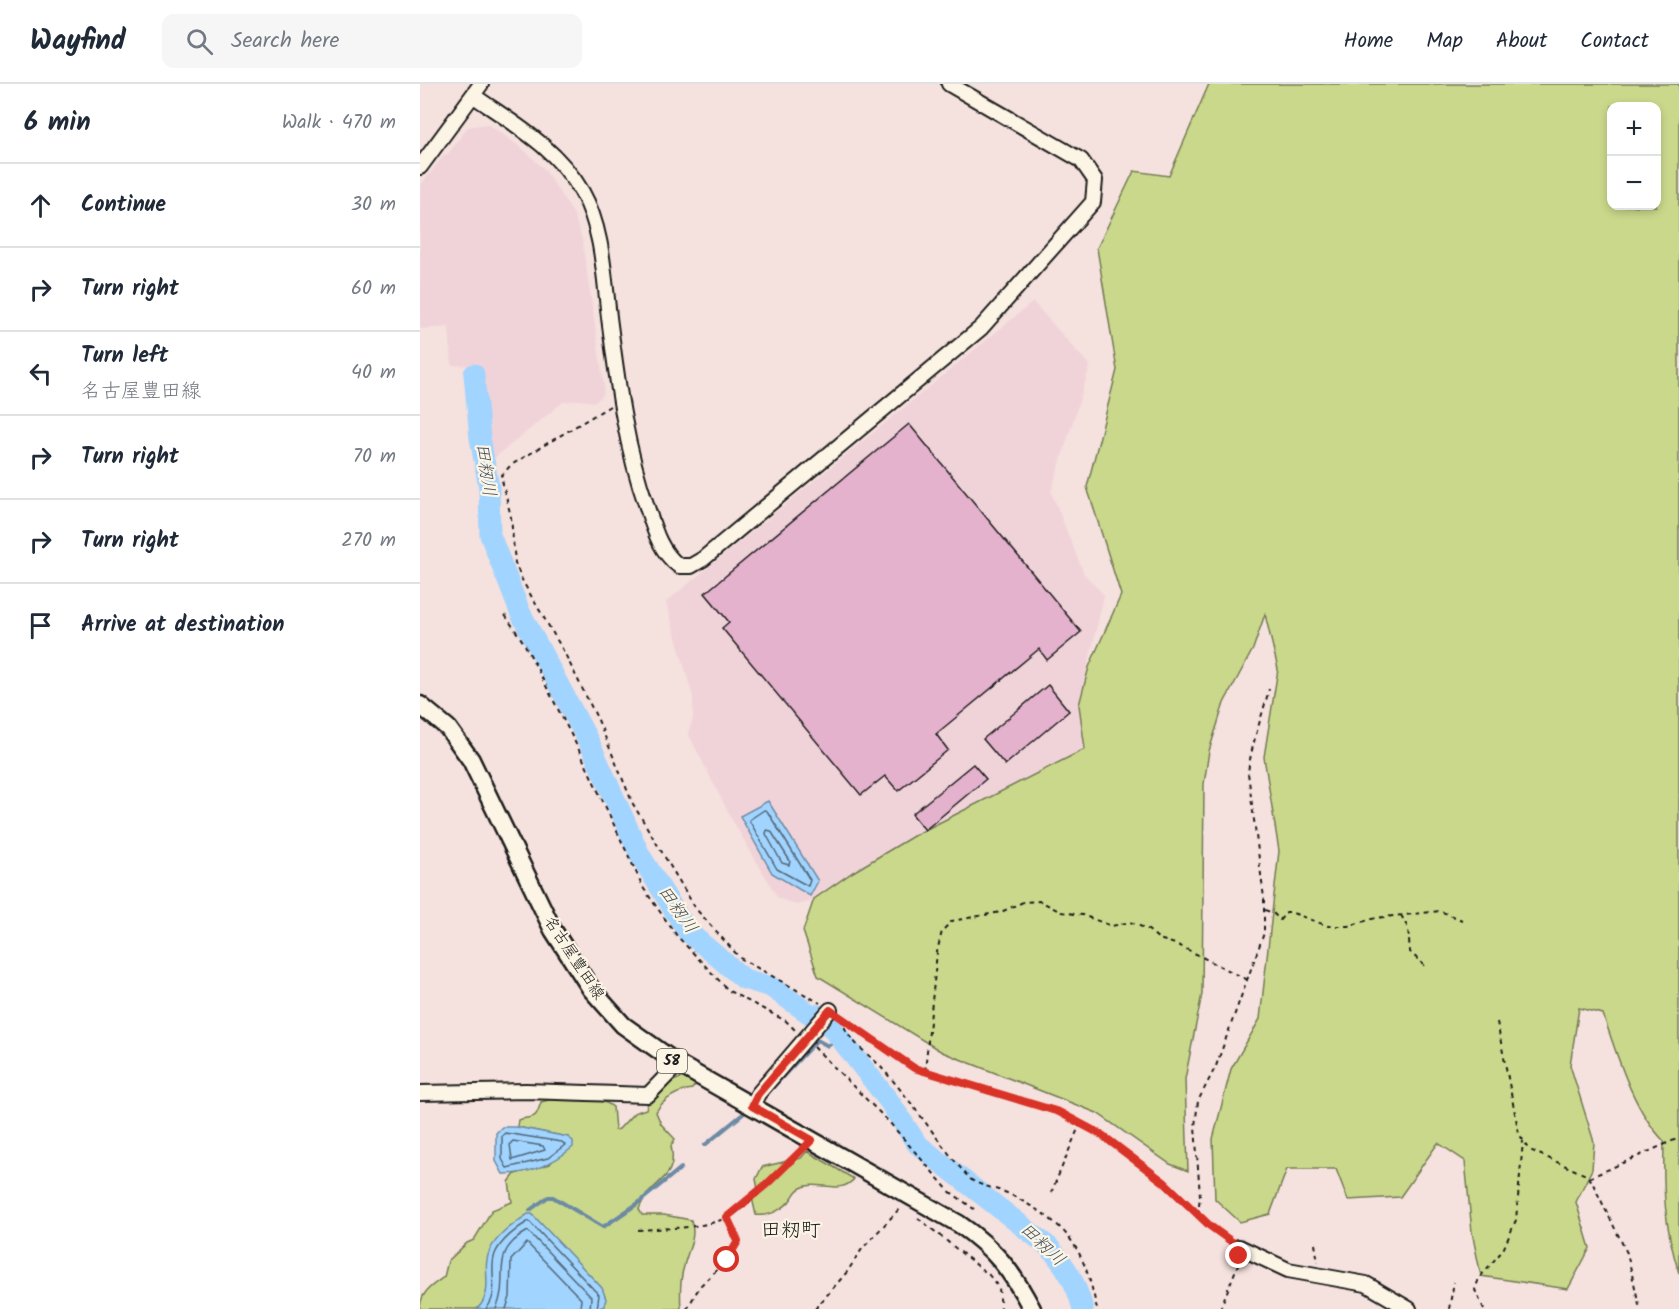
<!DOCTYPE html>
<meta charset="utf-8">
<style>
:root{--surface:#fff;--page:#f6f6f7;--text:#1f2937;--muted:#747a83;--line:#e0e1e3}
body{margin:0;font-family:Kalam,"Klee One",sans-serif;background:var(--page);color:var(--text)}
.controls{position:absolute;right:18px;top:18px;display:grid;overflow:hidden;border-radius:12px;box-shadow:0 3px 9px #0003}
.controls button{width:54px;height:54px;display:grid;place-items:center;padding:0;border:0;border-bottom:2px solid var(--line);background:var(--surface);color:var(--text);font:30px sans-serif}
.stop{position:absolute;width:18px;height:18px;margin:-14px;border:4px solid #d93025;border-radius:50%;background:#fff}
.stop.end{background:#d93025;border-color:#fff;box-shadow:0 2px 6px #0008}
.list{margin:0;padding:0;list-style:none}
h2{display:flex;justify-content:space-between;align-items:center;height:78px;margin:0;padding:0 24px;font-size:26px}
h2 small{font-size:20px;font-weight:400;color:var(--muted)}
.list li{display:grid;grid-template-columns:39px 1fr auto;gap:18px;align-items:center;box-sizing:border-box;height:84px;padding:0 24px;border-top:2px solid var(--line)}
.list b{display:block;font-size:22px;white-space:nowrap}
.list p{margin:0;font-size:20px;white-space:nowrap;color:var(--muted)}
.list em{font-size:20px;font-style:normal;color:var(--muted)}
.icon{flex:none;width:33px;height:33px;fill:none;stroke:currentColor;stroke-width:2;stroke-linecap:round;stroke-linejoin:round}
.map{position:relative;flex:none;width:1259px;height:1225px;overflow:hidden}
header{display:flex;align-items:center;gap:36px;box-sizing:border-box;height:84px;padding:0 30px;background:var(--surface);border-bottom:2px solid var(--line)}
header strong{font-size:28px}
nav{display:flex;gap:33px;margin-inline-start:auto;font-size:21px}
.search{width:420px;height:54px;background:var(--page);display:flex;align-items:center;gap:15px;box-sizing:border-box;padding:0 21px;border-radius:12px;color:var(--muted);font-size:22px}
main{display:flex}
aside{flex:1;background:var(--surface)}
.map>svg:first-child{display:block}
.built{fill:#f0d3d9}
.green{fill:#cad88b;stroke:#737a54;stroke-width:1.5;fill-rule:evenodd}
.water{fill:#a1d4ff;stroke:#6c8aa4;stroke-width:1.5}
.lines{fill:none;stroke-linecap:round;stroke-linejoin:round}
.shore{stroke:#516677;stroke-width:1.5}
.stream{stroke:#6c8aa4;stroke-width:4}
.river{stroke:#a1d4ff;stroke-width:21}
.building{fill:#e5b2ce;stroke:#1c1c1c;stroke-width:1.5}
.minor-casing{stroke:#1c1c1c;stroke-width:18}
.major-casing{stroke:#1c1c1c;stroke-width:21}
.path{stroke:#1c1c1c;stroke-width:2;stroke-dasharray:4.5 4.5;stroke-linecap:butt}
.minor{stroke:#fcf5e5;stroke-width:14}
.major{stroke:#fcf5e5;stroke-width:16}
.route{stroke:#d93025;stroke-width:8}
.labels{text-anchor:middle;dominant-baseline:central;stroke-width:4.5;stroke-linejoin:round;paint-order:stroke}
.shield{fill:#fcf5e5;stroke:#5f5d58;stroke-width:1.5}
.shield-label{font-size:15px;font-weight:bold;fill:#1c1c1c}
.street-label{font-size:16px;fill:#1c1c1c;stroke:#fcf5e5}
.water-label{font-size:18px;font-style:italic;fill:#445360;stroke:#fcf5e5}
.quarter-label{font-size:20px;fill:#1c1c1c;stroke:#fcf5e5}
</style>
<header>
<strong>Wayfind</strong>
<div class="search"><svg class="icon" aria-label="search" viewBox="0 0 24 24"><circle cx="10" cy="10" r="6"/><path d="M15 15l6 6"/></svg>Search here</div>
<nav><a>Home</a><a>Map</a><a>About</a><a>Contact</a></nav>
</header>
<main>
<aside>
<h2>6 min<small>Walk · 470 m</small></h2>
<ul class="list">
<li><svg class="icon" aria-label="ahead" viewBox="0 0 24 24"><path d="M12 20V5M6 11l6-6 6 6"/></svg><div><b>Continue</b></div><em>30 m</em></li>
<li><svg class="icon" aria-label="right" viewBox="0 0 24 24"><path d="M7 20v-9h11M14 6l5 5-5 5"/></svg><div><b>Turn right</b></div><em>60 m</em></li>
<li><svg class="icon" aria-label="left" viewBox="0 0 24 24"><path d="M17 20v-9H6M10 6l-5 5 5 5"/></svg><div><b>Turn left</b><p>名古屋豊田線</p></div><em>40 m</em></li>
<li><svg class="icon" aria-label="right" viewBox="0 0 24 24"><path d="M7 20v-9h11M14 6l5 5-5 5"/></svg><div><b>Turn right</b></div><em>70 m</em></li>
<li><svg class="icon" aria-label="right" viewBox="0 0 24 24"><path d="M7 20v-9h11M14 6l5 5-5 5"/></svg><div><b>Turn right</b></div><em>270 m</em></li>
<li><svg class="icon" aria-label="arrive" viewBox="0 0 24 24"><path d="M6 21V4h12l-3 4 3 4H6"/></svg><div><b>Arrive at destination</b></div></li>
</ul>
</aside>
<div class="map">
<svg width="1259" height="1225" viewBox="0 0 1259 1225">
<rect width="100%" height="100%" fill="#f5e1de"/>
<filter id="ink" filterUnits="userSpaceOnUse"><feTurbulence type="fractalNoise" baseFrequency=".0167" numOctaves="2"/><feDisplacementMap in="SourceGraphic" scale="12" xChannelSelector="R" yChannelSelector="G"/><feConvolveMatrix kernelMatrix="1 2 1 2 8 2 1 2 1" color-interpolation-filters="sRGB"/></filter>
<g filter="url(#ink)">
<path class="built" d="M68,40L103,65L125,86L153,129L162,155L184,303L183,311L175,318L159,316L143,318L73,375L61,282L32,281L29,243L0,245V102L24,71L28,70L48,43Z
M613,218L670,282L631,408L664,490L684,511L659,621L665,665L495,751L394,815L377,821L358,814L311,734L268,649L273,635V613L246,518Z"/>
<path class="green" d="M789,0H1259V1189C1244,1141 1243,1107 1244,1057C1213,1026 1197,971 1183,930L1159,924L1150,981L1174,1058L1172,1085L1156,1118L1170,1164L1148,1205L1061,1192L1052,1148L1045,1077L1018,1059L980,1113L928,1116L916,1085H867L850,1130L820,1138L795,1115L793,1055L811,985L840,935L859,767L844,673L858,585L845,530L833,565L804,619L789,667L784,700L782,910L765,995L768,1087L750,1080L677,1029L522,968L398,892L383,847L394,815L433,788L495,751L665,665L659,621L669,583L701,511L667,403L697,286L677,164L714,87L749,92ZM1192,22H1236V122H1192Z
M265,993L275,1001L272,1005C258,1007 243,1015 236,1028L241,1040L255,1055L251,1062C259,1098 230,1095 219,1125L222,1131H244L271,1136C277,1153 268,1165 264,1182C260,1195 260,1211 261,1225H178L184,1222L68,1202L64,1218L57,1225H0C0,1209 11,1202 24,1193L28,1177L47,1159L54,1156L72,1126L92,1118L89,1098L95,1090L130,1080L148,1053L97,1043L98,1036C114,1031 115,1038 121,1018C138,1012 179,1011 193,1023L195,1046L199,1045L214,1029L226,1025C229,1012 252,995 265,993Z
M387,1067L434,1095C420,1112 397,1095 381,1104C376,1106 375,1110 372,1114C365,1125 348,1133 336,1131L332,1114L338,1105L336,1095L342,1083L381,1074Z"/>
<path class="water" d="M348,717L398,797L390,812L352,789L320,732Z
M82,1043H97L148,1053L153,1057V1063C133,1080 109,1090 83,1090L76,1077V1049Z
M108,1130H112L182,1204L186,1215L184,1222L178,1225H57C76,1207 60,1186 70,1166C77,1151 95,1139 108,1130Z"/>
<g class="lines">
<path class="shore" d="M344,726L347,727L390,796L388,802L357,785L329,736Z
M347,746L351,747L370,777L369,781L362,779L346,750Z
M85,1049L142,1058L145,1061L128,1074L87,1084L82,1075V1052Z
M93,1057L123,1062L125,1066L92,1076L90,1060Z
M66,1225C81,1208 68,1188 75,1170C80,1157 98,1143 109,1137L179,1211L177,1225
M76,1225C91,1193 67,1169 108,1147L171,1213L170,1225
M86,1225L90,1213L91,1176L107,1159L161,1215L160,1225"/>
<path class="stream" d="M342,1015L397,956L408,962L419,954
M285,1061L329,1025
M110,1126L128,1113H133L183,1143L217,1120L261,1084"/>
<path class="river" d="M54,290L60,354L69,404L70,451L100,528L171,662L220,771L267,847L324,895L351,903L390,930L397,931L413,945L469,1017L497,1060L629,1163C647,1183 656,1199 663,1225"/>
</g>
<path class="building" d="M489,340L661,548L627,576L619,565L516,650L528,666L478,707L465,692L441,711L302,544L309,538L285,509Z
M628,601L649,627L585,681L563,655Z
M553,680L566,695L505,746L492,730Z"/>
<g class="lines">
<g class="minor-casing">
<path id="minor" d="M54,12C94,40 137,64 162,108C184,147 184,197 190,241C198,303 206,364 227,423C234,445 240,468 259,482H271L283,475L561,244L673,118L675,96L661,76L529,0
M0,83L61,0
M0,1009L106,1007L228,1011L258,980
M332,1022L338,1010L410,926
M819,1163L868,1186L946,1200L989,1225"/>
</g>
<g class="major-casing">
<path id="major" d="M0,621L28,644L51,676L133,846L171,905L203,941L258,980L539,1140C575,1165 592,1187 612,1225"/>
</g>
<path class="path" d="M190,322L91,381L81,392L91,433L95,479L103,498L144,568L178,636L213,720L276,825L320,874L400,919
M85,531L104,559L158,664L224,805L257,852L309,907L366,937L377,948
M845,826L853,829L860,836L866,828H870L908,842H928L956,834L1020,827L1042,836
M981,831L988,844L990,868L1005,882
M420,932L494,984L639,1028L682,1051L744,1098L790,1142L810,1156
M422,934C424,952 444,967 456,978C491,1014 517,1058 550,1095C562,1103 576,1104 589,1110C648,1140 663,1161 677,1225
M1077,938L1099,1050L1110,1066L1166,1091L1171,1096L1207,1169L1220,1225
M394,963L469,1038L529,1107L554,1125
M505,987L517,868L522,847L532,837L581,828L603,818L620,817L641,828L662,831L692,842L710,838L727,845L739,855L758,861L828,896
M1169,1094L1259,1054
M631,1109L660,1040
M778,1130L780,1112L775,1042L778,1017L796,982L844,849V814L828,689C831,661 842,633 849,605
M498,1134L569,1191L579,1204L581,1225
M218,1146C246,1144 275,1145 301,1136C324,1129 363,1084 381,1066
M895,1160L898,1178
M267,1225L280,1202L307,1176L318,1157L307,1133
M395,1225L427,1188L442,1165L481,1123
M800,1225L819,1178
M1029,1225L1034,1198
M1064,1225L1055,1206L1059,1194L1083,1166L1096,1136L1103,1057"/>
<use href="#minor" class="minor"/>
<use href="#major" class="major"/>
</g>
</g>
<g class="lines" filter="url(#ink)">
<path class="route" d="M307,1176L318,1157L307,1133L348,1099L392,1056L332,1022L338,1010L410,926L494,984L639,1028L682,1051L744,1098L790,1142L819,1163V1172"/>
</g>
<g class="labels">
<rect class="shield" x="237" y="965" width="30" height="24" rx="4.5"/>
<g class="shield-label">
<text x="252" y="977">58</text>
</g>
<g class="street-label">
<text transform="translate(154 874) rotate(57)">名古屋豊田線</text>
</g>
<g class="water-label">
<text transform="translate(65 386) rotate(82)">田籾川</text>
<text transform="translate(257 826) rotate(55)">田籾川</text>
<text transform="translate(622 1161) rotate(43)">田籾川</text>
</g>
<g class="quarter-label">
<text x="371" y="1147">田籾町</text>
</g>
</g>
</svg>
<div class="controls">
<button>+</button>
<button>−</button>
</div>
<div class="stop" style="left:307px;top:1176px"></div>
<div class="stop end" style="left:819px;top:1172px"></div>
</div>
</main>
